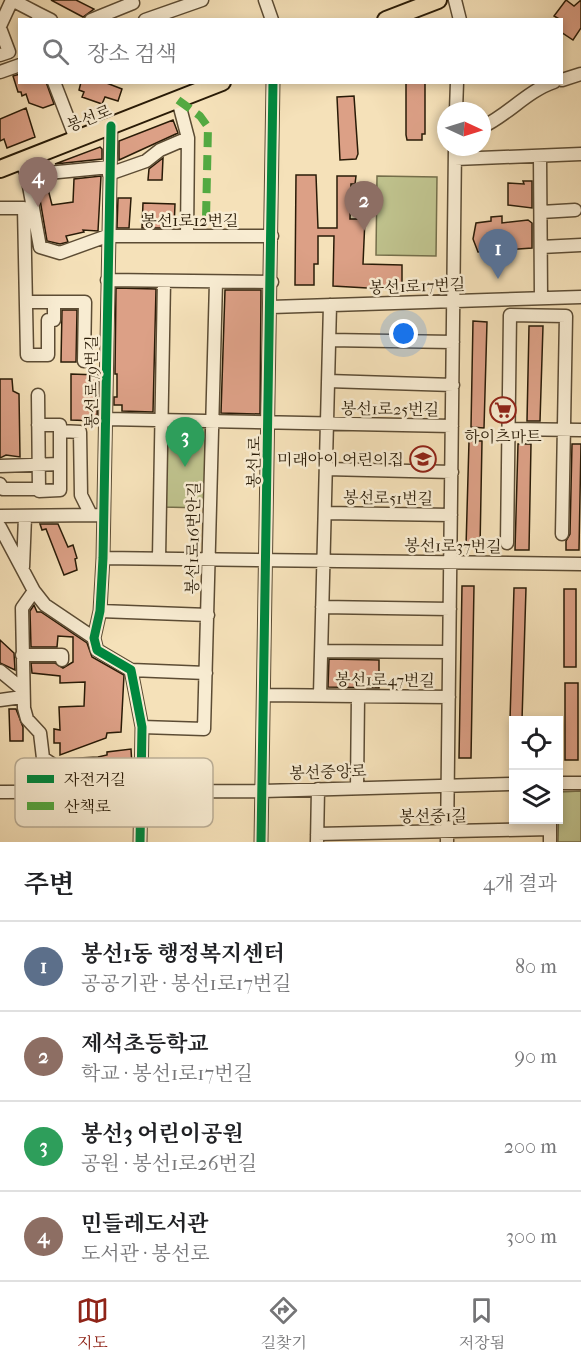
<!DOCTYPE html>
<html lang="ko">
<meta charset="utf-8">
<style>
:root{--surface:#fff;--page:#f6f6f6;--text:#202124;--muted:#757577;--line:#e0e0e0;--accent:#8f2418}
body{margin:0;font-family:"IM FELL French Canon","Noto Serif KR",serif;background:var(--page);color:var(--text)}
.controls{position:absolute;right:18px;bottom:18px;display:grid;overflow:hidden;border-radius:0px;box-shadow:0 3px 9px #0003}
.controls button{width:54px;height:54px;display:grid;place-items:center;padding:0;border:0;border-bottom:2px solid var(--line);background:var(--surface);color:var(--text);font:30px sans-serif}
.compass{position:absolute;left:437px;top:102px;width:54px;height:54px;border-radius:50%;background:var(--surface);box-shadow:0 3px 9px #0003;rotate:94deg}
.you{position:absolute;left:404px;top:334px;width:21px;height:21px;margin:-15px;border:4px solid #fff;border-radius:50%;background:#1a73e8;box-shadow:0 0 0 9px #1a73e833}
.badge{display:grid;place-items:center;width:39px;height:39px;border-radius:50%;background:var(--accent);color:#fff;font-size:20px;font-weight:700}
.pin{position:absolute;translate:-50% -50px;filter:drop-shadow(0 2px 3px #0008)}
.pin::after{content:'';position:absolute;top:32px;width:21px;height:18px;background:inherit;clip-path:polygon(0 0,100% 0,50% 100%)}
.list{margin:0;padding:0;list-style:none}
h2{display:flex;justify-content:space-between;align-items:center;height:78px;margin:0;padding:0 24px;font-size:26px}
h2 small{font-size:20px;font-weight:400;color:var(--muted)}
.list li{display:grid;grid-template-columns:39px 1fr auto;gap:18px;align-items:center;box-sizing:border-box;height:90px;padding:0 24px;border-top:2px solid var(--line)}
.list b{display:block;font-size:22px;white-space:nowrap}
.list p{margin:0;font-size:20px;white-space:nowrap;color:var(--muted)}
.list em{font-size:20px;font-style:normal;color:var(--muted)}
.icon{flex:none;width:33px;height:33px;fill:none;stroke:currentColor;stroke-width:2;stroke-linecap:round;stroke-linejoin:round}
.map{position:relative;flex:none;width:581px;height:842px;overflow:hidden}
.search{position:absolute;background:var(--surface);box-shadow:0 3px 9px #0003;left:18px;right:18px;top:18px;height:66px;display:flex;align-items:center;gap:15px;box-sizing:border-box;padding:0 21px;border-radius:0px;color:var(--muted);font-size:22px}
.sheet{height:438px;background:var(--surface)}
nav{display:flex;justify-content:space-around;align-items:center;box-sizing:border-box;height:84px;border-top:2px solid var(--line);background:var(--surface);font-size:16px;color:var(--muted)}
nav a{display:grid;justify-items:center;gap:3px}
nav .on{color:var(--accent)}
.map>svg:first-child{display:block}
.green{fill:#bfc28d;stroke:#746e4a;stroke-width:1.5}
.building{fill:#dca086;stroke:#291b07;stroke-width:1.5}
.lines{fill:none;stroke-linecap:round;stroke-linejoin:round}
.minor-casing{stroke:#5c4c34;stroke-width:15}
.major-casing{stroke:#291b07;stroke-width:20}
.minor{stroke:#f8ecd2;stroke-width:12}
.major{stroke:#f5e1b9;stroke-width:16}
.quiet{stroke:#53a941;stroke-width:8;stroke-dasharray:15 8;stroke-linecap:butt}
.cycleway-casing{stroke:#f8ecd2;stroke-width:13}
.cycleway{stroke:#00873e;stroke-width:9}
.labels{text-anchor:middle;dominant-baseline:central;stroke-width:5;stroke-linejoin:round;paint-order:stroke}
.street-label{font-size:16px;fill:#291b07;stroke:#f8ecd2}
.poi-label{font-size:16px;fill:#291b07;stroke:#f8ecd2}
.key{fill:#f8ecd2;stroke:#baad95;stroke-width:1.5}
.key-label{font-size:16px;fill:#291b07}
</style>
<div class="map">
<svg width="581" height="842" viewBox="0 0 581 842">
<rect width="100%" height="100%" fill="#f5e1b9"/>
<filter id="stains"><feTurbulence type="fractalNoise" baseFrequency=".00333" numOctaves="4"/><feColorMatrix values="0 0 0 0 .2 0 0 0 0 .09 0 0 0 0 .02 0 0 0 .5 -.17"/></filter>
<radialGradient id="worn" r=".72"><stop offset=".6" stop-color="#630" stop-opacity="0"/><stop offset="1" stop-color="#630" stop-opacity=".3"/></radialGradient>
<path class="green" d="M377,176L437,177L436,256L376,255Z
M164,423L204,424L207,428L205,508L162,507Z
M581,791V842H558L559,792Z"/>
<path class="building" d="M51,0H76L94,9L83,17Z
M566,0L574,6L581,0V28L573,40L561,32V20L554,16Z
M20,74V82H46L54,104L43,108L29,103L26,94L22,96L21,92H18L13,76Z
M81,82H104L122,89L118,101L105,97L102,104L82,97L84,92L79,90Z
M406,82H425V134H422V140H407L406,135Z
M354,96L358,154L356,159L340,160L337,97Z
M26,108L35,137L7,148L4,139L0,141V119Z
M173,120L178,133L119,160V141Z
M100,147L102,149V159L55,164Z
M163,158L162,180H148L149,169Z
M296,175H316L318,228H337V176H356L355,184H351L350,219H365L363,264L402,265V290L333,286L334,236H318V264H314V285H295Z
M101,176L98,231L83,230L84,232L66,236L68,242L60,244L47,241L37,182L46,181L52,205L73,202L74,179Z
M523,181H532V208L508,205V183L524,184Z
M118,198H131L129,228H117Z
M143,203L175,204L174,228H142Z
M502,216V223L528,220L532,223V248L478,252L473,239L476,223L491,221V217Z
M116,288L156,289L153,412L122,411V405H114V397H117V374H115Z
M225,290H261L260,414L221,413Z
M62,310H77L76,362H61Z
M473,321L487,322L484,428L471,427Z
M529,326H543L540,421H527Z
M71,374L98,375L97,421L71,420Z
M0,379H12L13,391L19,394L20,457L6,455L0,458Z
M469,441H482L480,547H466Z
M518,444H531L529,550H515Z
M572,444H581L579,550H566V541L570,534Z
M40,524H58L68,547L73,545L77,558L75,559L77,570L64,575L46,529L42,530Z
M462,586H474L471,758H459Z
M514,588H526L522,720H510Z
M564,589H576V667H564Z
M34,605L37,612H41L87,643L92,657L124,675L121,732L107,733L106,738L60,755V743H54V729L60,730L59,707L84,706L85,682L60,683V676L32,673L31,663H55L63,668L73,662V637L58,636L57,647H31L30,611Z
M0,640L14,653L15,670L0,663Z
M329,659L379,660V688L328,687Z
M565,683H578V760H565Z
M9,709H16L23,727V741H10Z
M131,749L133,782H78L68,765L60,759L98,757L107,755V752Z"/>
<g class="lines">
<g class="minor-casing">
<path id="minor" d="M265,0L272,20
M455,0L460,20
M37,13L51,20
M91,20L133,3
M145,20L202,0
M0,26L12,0L37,13L39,20
M0,28L9,52L0,55
M0,72L20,65
M562,80L581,74
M54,82L76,139
M178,100L188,138L187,236
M456,111L457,82
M111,126L103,558L100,611L94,638L97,650L131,670L142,727L140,842
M482,127C508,115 527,91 554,82
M540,156L541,298
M455,159L581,154
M21,161L27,175L40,247L60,253L107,236H272
M109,174L146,161L160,150L188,138
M27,175L110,167
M0,208H24L27,355H48V320H54V302H26
M541,212L575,210
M541,247L581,245
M107,280L272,282
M54,302H85L84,361
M271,307L581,297
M329,340L453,342
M328,381L453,385
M38,395L39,491L60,490V431L80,432L81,495L91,515
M106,419L452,426
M38,425H60V431
M508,429L581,430
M0,466L60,464
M326,469L452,472
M0,484L3,489H39
M325,513L451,515
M0,516L98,515
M0,527L34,591L45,605L94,638
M507,543L510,315L566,316L562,534
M103,558L581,564
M159,558L164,281
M23,567L25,517
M34,591L22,608L24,708L27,719L40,733L43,758L61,770L74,790
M322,607L450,609
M100,611L208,615
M321,651L449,652
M22,655H62V660
M131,670L206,673
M0,671L22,689
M265,695L449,697
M320,695L330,305
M0,700L22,697
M142,727L204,729L216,282
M558,783H581
M357,788L358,696
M0,792L263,791L514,784
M550,820V842
M317,834L550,829
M261,842L273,82
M317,842L318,789
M447,842L455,147"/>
</g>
<g class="major-casing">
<path id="major" d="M386,20L438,0
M0,169L222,82"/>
</g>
<use href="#minor" class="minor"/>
<use href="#major" class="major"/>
<path class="quiet" d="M178,100L200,116L208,127L206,219"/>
<g class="cycleway-casing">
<path id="cycleway" d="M111,126L103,558L100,611L94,638L97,650L131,670L142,727L140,842
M261,842L273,82"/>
</g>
<use href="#cycleway" class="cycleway"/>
</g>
<defs>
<g id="supermarket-ring" transform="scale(1.35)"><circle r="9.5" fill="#f8ecd2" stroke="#8f2418" stroke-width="1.5"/><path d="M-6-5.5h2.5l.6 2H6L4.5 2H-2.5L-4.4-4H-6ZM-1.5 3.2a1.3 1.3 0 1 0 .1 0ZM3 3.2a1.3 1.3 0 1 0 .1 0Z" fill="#8f2418"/></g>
<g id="school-ring" transform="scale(1.35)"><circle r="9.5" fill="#f8ecd2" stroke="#8f2418" stroke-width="1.5"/><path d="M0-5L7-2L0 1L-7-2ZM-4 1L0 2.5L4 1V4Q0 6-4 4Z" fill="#8f2418"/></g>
</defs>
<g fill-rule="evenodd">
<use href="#supermarket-ring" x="503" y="410"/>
<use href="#school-ring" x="423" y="459"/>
</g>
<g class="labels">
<g class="street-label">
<text transform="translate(89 118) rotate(-21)">봉선로</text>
<text x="190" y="220">봉선1로12번길</text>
<text transform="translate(417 286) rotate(-2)">봉선1로17번길</text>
<text transform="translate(91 382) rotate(-90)">봉선로79번길</text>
<text transform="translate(390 409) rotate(1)">봉선1로25번길</text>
<text transform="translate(254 462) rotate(-89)">봉선1로</text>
<text transform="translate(388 498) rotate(1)">봉선로51번길</text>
<text transform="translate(193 538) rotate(-89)">봉선1로16번안길</text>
<text transform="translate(453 546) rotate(1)">봉선1로37번길</text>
<text transform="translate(385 680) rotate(1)">봉선1로47번길</text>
<text transform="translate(328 772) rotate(-2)">봉선중앙로</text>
<text transform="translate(433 816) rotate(-1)">봉선중1길</text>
</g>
<g class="poi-label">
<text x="503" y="436">하이츠마트</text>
<text x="404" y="459" text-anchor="end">미래아이 어린이집</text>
</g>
</g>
<rect x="15" y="758" width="198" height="69" rx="9" class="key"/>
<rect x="27" y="775" width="27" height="8" fill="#00873e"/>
<rect x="27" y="802" width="27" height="8" fill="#53a941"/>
<g class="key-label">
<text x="64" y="785">자전거길</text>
<text x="64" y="812">산책로</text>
</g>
<rect width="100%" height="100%" filter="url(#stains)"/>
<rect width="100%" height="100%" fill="url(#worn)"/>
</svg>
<div class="controls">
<button><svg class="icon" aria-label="locate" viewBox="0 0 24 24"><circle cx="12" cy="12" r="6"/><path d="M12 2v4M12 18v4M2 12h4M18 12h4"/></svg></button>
<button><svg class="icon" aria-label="layers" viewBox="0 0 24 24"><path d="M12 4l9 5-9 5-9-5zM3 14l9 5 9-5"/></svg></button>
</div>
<svg class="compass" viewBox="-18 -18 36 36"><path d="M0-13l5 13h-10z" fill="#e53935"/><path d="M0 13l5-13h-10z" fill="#757577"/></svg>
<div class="you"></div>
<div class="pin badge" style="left:498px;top:279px;background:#5c6f8a">1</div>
<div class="pin badge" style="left:364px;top:231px;background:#8d6e63">2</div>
<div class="pin badge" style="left:185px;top:467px;background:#2e9e5b">3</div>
<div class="pin badge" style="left:38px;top:207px;background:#8d6e63">4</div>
<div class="search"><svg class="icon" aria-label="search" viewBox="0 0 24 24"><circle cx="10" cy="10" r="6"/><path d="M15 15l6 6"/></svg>장소 검색</div>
</div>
<section class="sheet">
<h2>주변<small>4개 결과</small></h2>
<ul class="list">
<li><span class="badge" style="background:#5c6f8a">1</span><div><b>봉선1동 행정복지센터</b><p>공공기관 · 봉선1로17번길</p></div><em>80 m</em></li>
<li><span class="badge" style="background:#8d6e63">2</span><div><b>제석초등학교</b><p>학교 · 봉선1로17번길</p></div><em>90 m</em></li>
<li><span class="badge" style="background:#2e9e5b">3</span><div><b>봉선3 어린이공원</b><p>공원 · 봉선1로26번길</p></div><em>200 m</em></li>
<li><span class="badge" style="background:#8d6e63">4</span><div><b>민들레도서관</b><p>도서관 · 봉선로</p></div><em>300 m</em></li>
</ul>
</section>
<nav>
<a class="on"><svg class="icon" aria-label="map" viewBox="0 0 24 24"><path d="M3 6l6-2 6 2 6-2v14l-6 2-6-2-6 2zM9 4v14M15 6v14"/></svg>지도</a>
<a><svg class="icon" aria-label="directions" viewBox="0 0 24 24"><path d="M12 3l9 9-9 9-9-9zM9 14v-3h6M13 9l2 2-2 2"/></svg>길찾기</a>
<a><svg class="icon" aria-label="saved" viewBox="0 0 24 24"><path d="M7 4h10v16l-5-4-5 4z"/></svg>저장됨</a>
</nav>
